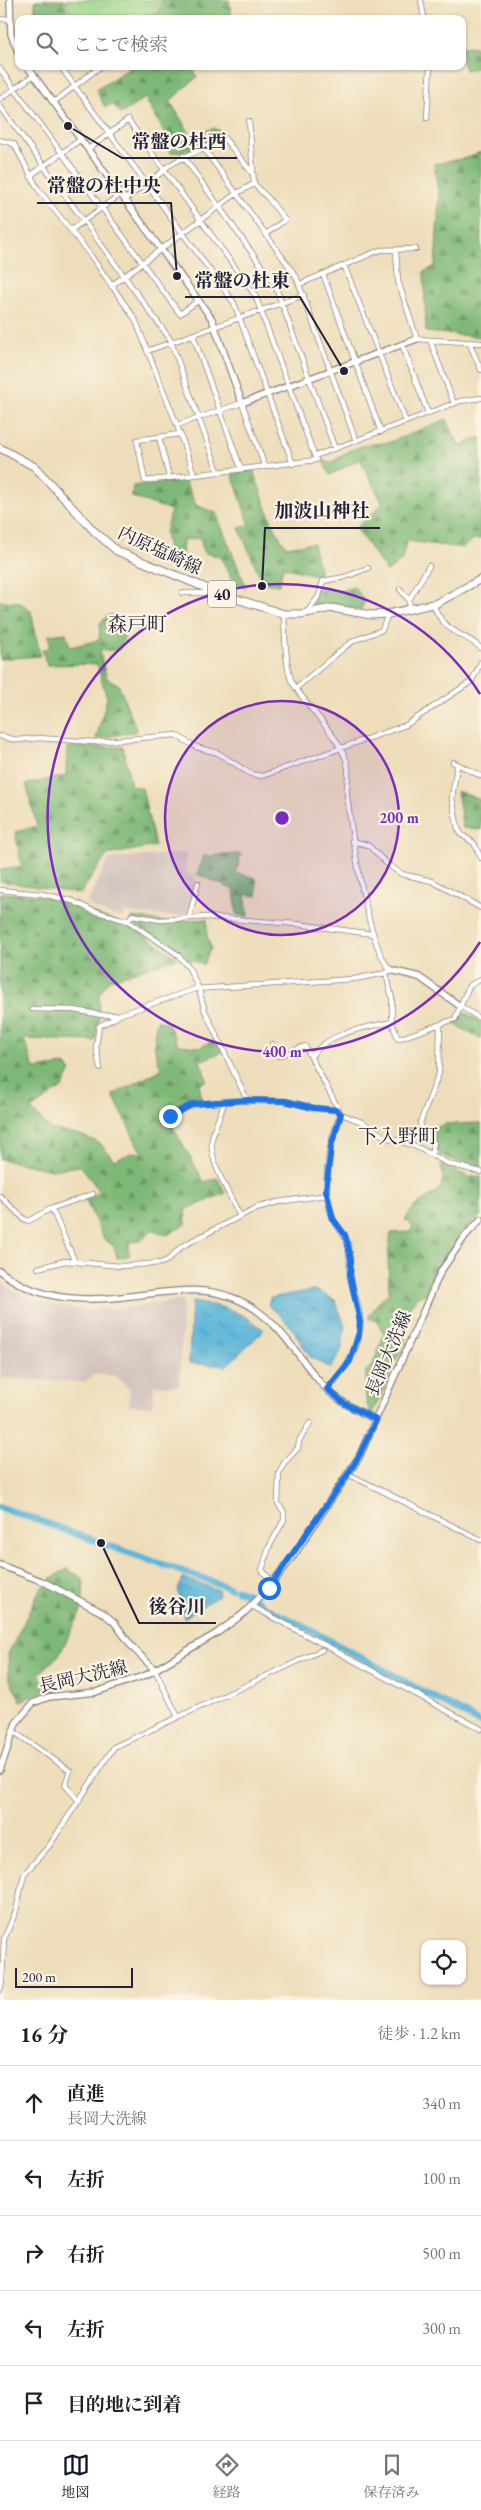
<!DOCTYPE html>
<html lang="ja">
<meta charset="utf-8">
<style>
:root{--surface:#fff;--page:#f2f2f2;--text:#222;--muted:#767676;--line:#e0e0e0;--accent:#111827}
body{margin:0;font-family:"EB Garamond","Noto Serif JP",serif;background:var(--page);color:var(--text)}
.controls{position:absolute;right:15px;bottom:15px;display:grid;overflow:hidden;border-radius:10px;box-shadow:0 1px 4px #0004}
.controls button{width:45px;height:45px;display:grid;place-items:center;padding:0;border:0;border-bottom:1px solid var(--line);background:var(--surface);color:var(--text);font:25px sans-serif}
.scale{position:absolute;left:15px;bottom:12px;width:118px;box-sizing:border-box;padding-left:5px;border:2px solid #22223b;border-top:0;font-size:14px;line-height:18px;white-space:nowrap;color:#22223b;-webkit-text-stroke:4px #fcf5e5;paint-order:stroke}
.stop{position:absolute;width:15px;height:15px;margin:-11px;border:4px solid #1a73e8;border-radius:50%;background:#fff}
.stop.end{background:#1a73e8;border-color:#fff;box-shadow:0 1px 5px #0008}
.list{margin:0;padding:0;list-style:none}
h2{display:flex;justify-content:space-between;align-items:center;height:65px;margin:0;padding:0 20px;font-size:21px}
h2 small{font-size:16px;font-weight:400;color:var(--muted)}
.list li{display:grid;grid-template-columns:32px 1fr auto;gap:15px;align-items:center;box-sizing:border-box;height:75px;padding:0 20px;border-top:1px solid var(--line)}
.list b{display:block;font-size:19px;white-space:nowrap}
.list p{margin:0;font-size:16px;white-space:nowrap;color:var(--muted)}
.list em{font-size:16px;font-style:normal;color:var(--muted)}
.icon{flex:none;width:28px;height:28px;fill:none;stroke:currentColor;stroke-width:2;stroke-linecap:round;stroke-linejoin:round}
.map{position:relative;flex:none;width:481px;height:2000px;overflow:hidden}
.search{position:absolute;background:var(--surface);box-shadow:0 1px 4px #0004;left:15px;right:15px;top:15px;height:55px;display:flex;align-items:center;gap:12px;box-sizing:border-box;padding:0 18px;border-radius:10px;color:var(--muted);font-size:19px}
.sheet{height:440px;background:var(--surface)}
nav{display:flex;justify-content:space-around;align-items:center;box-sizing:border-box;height:70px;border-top:1px solid var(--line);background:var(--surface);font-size:14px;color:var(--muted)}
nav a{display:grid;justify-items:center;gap:2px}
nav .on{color:var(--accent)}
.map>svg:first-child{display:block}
.industrial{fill:#d1c0bc}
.forest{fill:url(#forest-firs);stroke:#506d58}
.park{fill:url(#park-crowns);stroke:#607c62}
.water{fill:url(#water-ripples);stroke:#3e6c8a}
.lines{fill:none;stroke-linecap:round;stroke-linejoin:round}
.river{stroke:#5bb6d9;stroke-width:7}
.street-casing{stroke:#88807a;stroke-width:6}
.secondary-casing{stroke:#88807a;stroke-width:8}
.primary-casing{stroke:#88807a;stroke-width:9}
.street{stroke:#fff;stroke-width:4.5}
.secondary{stroke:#fff;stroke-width:5.5}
.primary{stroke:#fff;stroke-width:7}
.route{stroke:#1a73e8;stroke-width:6}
.ring{fill:none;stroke:#7b2cbf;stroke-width:2.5}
.labels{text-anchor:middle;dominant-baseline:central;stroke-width:4.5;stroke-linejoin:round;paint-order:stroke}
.shield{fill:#fcf5e5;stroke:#63616e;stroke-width:1}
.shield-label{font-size:16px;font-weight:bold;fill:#22223b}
.street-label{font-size:18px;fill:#22223b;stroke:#fcf5e5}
.quarter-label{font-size:20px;fill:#22223b;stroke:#fcf5e5}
.centre{fill:#7b2cbf;stroke:#fcf5e5;stroke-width:2.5}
.ring-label{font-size:15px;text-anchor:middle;font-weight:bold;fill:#7b2cbf;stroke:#fcf5e5;stroke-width:4.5;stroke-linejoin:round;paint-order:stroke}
.leader{fill:none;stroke:#22223b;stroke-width:2}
.callout-dot{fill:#22223b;stroke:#fcf5e5;stroke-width:2}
.callout-label{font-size:19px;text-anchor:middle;font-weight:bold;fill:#22223b;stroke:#fcf5e5;stroke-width:4.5;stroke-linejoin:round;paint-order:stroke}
</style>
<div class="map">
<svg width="481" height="2000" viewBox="0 0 481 2000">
<defs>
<pattern id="forest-firs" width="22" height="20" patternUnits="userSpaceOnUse" patternTransform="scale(1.25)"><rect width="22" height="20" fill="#7eb876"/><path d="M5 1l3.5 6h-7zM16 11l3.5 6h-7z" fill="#679562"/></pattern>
<pattern id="park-crowns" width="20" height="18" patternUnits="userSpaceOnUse" patternTransform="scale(1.25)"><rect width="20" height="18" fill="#9dd78a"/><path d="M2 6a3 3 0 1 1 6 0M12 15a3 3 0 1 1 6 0" fill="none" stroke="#87b878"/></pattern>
<pattern id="water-ripples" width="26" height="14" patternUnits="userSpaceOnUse" patternTransform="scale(1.25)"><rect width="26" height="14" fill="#5bb6d9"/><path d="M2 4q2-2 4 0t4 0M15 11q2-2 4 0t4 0" fill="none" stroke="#4b94b1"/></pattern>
</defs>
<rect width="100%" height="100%" fill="#fcf5e5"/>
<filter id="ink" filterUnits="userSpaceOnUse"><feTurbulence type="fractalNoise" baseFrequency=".02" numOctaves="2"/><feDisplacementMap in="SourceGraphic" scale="10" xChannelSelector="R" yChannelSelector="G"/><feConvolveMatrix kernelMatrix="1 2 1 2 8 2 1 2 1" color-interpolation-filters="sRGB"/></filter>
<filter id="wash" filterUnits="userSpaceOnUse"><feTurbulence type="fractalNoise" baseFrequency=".0096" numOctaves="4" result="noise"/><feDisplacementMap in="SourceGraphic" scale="20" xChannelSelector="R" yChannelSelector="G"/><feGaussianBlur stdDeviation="1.12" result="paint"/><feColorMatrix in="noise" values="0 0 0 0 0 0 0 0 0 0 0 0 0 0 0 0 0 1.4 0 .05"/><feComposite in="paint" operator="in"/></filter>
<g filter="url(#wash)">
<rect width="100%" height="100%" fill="#edddba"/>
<path class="industrial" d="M185,853L187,873L196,878L189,916H157L125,912L121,917L113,916L94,908L87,903L109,859Z
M0,1281L12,1290L44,1303L88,1310L128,1308L183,1300L179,1386L154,1385L152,1407L129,1405L130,1389L117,1376L96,1374L83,1382L0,1378Z"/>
<path class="forest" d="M35,0H64L67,14L35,11Z
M160,0H229L232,19H141L153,17L162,3Z
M462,46L481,47V67L465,70L462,62Z
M132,66H192L197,77L170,101L191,136L214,128L224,133L204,147L171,153L164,132L145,98L121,114L113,104L105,107L96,90Z
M481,152V337L426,332L424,272L435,266L439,197L434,164L466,158Z
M447,419L459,446L481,437V539H474L463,548L407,541L401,561L387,572L356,528L383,504L360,459L330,475L323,461L332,462L351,450L365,445L390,442Z
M253,470L272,523L286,547L313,543L320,576L283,567L279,585L263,583L239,528L250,526L232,474Z
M184,479L196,505L216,513L246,587L235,585L220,556L204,553L200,538L183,540L182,560L169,555L165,532L171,510L132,497L133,486Z
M317,587L336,592L354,587L365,601L360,611L343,605L314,608L312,599Z
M0,601L19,602L31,611L40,656L0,659Z
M108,615H116L124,624V638L119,650H99L107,679L118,684L137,731L96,739L107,698L97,664L47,665L42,650L50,647L49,635L66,633L70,647L99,640L100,624Z
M67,747H123L131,786L142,788L155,846L107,855L80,894L0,881V870L22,866L15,832L37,826L26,784L66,776Z
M457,791L481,800V830L463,828Z
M241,854L236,873L256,878L257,896L245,894L248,916L237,915L234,890L197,874L204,856Z
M0,893L35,895L73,904L91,913L133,927L178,958L109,980L99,994V1017L95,1041L24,1039L34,1069L65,1065L71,1071L63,1087L31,1109L50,1129L78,1134L100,1143L114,1160L134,1152L142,1154L113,1095L162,1069C153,1052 153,1038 157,1020L168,1023L178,1045L200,1047L216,1039L222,1052L200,1061L207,1080L199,1085L202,1100L184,1106L167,1116L204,1182L217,1178L226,1193L185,1210L186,1224L167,1235L152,1231L140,1240L129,1243V1256L117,1258L114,1246L104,1239L85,1199L100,1192L81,1166L51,1170L0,1159Z
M133,917L166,922L207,919V936L211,948L203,965L192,960L188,962L177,951L131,922Z
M462,1011L481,1022V1039L454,1024Z
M481,1123V1169L439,1155L433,1129L445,1124Z
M441,1165L470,1177L481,1176V1215L466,1228L441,1263L425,1294L417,1297L406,1312L398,1331L406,1338L372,1414C363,1406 366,1382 366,1371L373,1364L384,1334L377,1321L368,1318L378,1303L389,1293L388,1256L391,1233L410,1232L413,1226L405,1220C408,1216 411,1210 414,1207C432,1190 448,1197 441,1165Z
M67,1569L81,1577L84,1582L82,1609L59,1655L39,1674L46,1690L21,1701L9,1678L8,1654L41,1588L53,1577Z"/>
<path class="park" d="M66,0H158L159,3L151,15L127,19H71Z"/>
<path class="water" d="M315,1290L335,1300L345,1327L341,1351L331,1368L310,1357L295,1332L280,1315L268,1305L270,1298Z
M192,1302C224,1306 239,1310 264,1330L226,1366L189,1363Z
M183,1578L218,1590L219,1595L184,1618L178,1589Z"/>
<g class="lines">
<path class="river" d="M0,1507L96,1541
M101,1543L230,1588
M237,1590L251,1596L266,1608L301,1625L481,1723"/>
</g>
</g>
<g filter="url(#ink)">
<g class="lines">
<g class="street-casing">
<path id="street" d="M421,0L424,19
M0,19H10
M42,19H46
M60,66L234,303L293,464
M0,69L180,314L199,300
M0,99L34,75
M54,102L101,66
M0,106L170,339L218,471
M427,118L430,66
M249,121L254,184L268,198L285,220L267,233
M0,140L14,144L38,189L91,256L135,319L177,425L194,474
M88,149L128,120L255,295L316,460L145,481L137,440L180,434
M205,150L296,276L356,441
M183,156L275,285L335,449
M164,169C183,155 204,150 224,138L253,174
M30,176L81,139
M125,199L165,170
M71,230L121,194
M396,251L398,281L417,339L481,343
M344,265L406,422
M323,274L381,432
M300,284L380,250L416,249
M111,286L237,193L254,184
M193,335L241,469
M430,340L454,404
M469,342L481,370
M402,344L428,413
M147,351L304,295
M177,425L242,403L265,467
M159,437L169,477
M315,456L460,401L481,398
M400,589L409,600
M182,593H216
M433,604C445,635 460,630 481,648
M410,609L409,600L429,566
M307,612L319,596L323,581L345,577L368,568
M296,688L346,646L355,640L382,630L388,614
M0,736L17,740L39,738L94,742L176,735L196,747L218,753L251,774L262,776L406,725L472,681L481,662
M453,762L481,776
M457,765L452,798L458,829L462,835L474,843L481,858
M352,841L368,845L388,865L402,874L432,881L481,908
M0,890L42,894L73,901L91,910L128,921L177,954L189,968L199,990L205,1011L247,1100
M189,918L198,883
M128,921L132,915L160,920L207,917L297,924L373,934
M386,973L392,998V1022L398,1039L455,1019L469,986L481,979
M460,1006L481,1019
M32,1009L74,1010L102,1015H119L195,989L354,979L386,973L391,970C368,951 351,828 347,795C346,786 349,777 348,768C345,741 306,707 292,682C285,667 285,632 284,614
M272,1044L278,1056L305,1046L341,1114L362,1122L385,1137L413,1145L449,1164L481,1172
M311,1056C332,1031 363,1028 392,1022
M100,1068L96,1047L99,1026L117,1017
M224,1102C221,1115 214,1127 212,1139C208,1160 231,1197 240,1216
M166,1118L193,1104L233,1101H285L314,1108L337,1110
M431,1154L434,1143L423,1131L420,1123L439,1073L440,1025
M0,1196L24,1219L29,1221L50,1209L93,1194
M52,1209L75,1262
M38,1268L65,1261L121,1266L161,1263L168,1260L181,1247L192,1241L256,1208L278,1202L327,1195
M327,1389C346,1369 363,1345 360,1316C358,1302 352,1288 350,1275C349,1264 351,1255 348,1244C345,1234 337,1228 333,1218C321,1191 328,1140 341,1114
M348,1474L481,1540
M273,1583L262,1570L269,1547L284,1520V1512L278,1504L279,1473L284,1463L298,1448L299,1441L310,1423
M252,1606L481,1729
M155,1670L178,1717
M13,1731L70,1771L65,1785L79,1801
M0,1990L2,1982L4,1939L16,1911L24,1874L49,1846L114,1747L322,1650"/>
</g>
<g class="secondary-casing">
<path id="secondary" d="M10,0L11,34L19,54
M27,66L212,319L242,403L417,339
M391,970L419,977L460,1006
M0,1271C47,1308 101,1300 156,1293C182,1290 206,1288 231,1297C274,1312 292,1349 320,1382C335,1400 355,1409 376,1420
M0,1565L44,1582L103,1613L114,1622L133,1648L155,1670
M0,1770L16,1723L33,1703L49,1697L96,1692L146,1675L217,1633L243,1614L266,1591L292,1558L359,1457L441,1271L466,1235L481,1219"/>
</g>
<g class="primary-casing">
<path id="primary" d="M0,448L35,467L94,531L117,551L218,593L284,614H301L332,608L371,615L388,614L437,603L481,579"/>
</g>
<use href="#street" class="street"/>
<use href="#secondary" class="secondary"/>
<use href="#primary" class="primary"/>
</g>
</g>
<g class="lines" filter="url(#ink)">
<path class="route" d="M170,1116L193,1104L247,1100L285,1101L314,1108L337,1110L341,1114L331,1146L326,1190L333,1219L345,1235L348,1245L351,1260L350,1275L360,1322L359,1333L350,1361L327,1389L344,1403L376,1420L359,1456L348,1474L269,1588"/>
</g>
<circle cx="282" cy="818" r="117" fill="#7b2cbf" fill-opacity=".12"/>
<g class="ring">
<circle cx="282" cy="818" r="117"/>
<path d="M480 942A234 234 0 1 1 480 694"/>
</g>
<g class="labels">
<rect class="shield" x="208" y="580.5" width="28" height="27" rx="4"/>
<g class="shield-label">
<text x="222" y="594">40</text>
</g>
<g class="street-label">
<text transform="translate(160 550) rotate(25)">内原塩崎線</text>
<text transform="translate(388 1353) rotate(-67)">長岡大洗線</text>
<text transform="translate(83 1676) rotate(-13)">長岡大洗線</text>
</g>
<g class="quarter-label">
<text x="137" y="624">森戸町</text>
<text x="398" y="1136">下入野町</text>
</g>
</g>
<circle cx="282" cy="818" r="8" class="centre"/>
<g class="ring-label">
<text x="399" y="823">200 m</text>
<text x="282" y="1057">400 m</text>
</g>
<path class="leader" d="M68 126L122 158H237M177 276L171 203H37M344 371L300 297H185M262 586L265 528H380M101 1543L139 1623H216"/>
<g class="callout-dot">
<circle cx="68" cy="126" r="5"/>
<circle cx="177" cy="276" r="5"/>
<circle cx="344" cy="371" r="5"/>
<circle cx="262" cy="586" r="5"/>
<circle cx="101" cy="1543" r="5"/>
</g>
<g class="callout-label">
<text x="179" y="148">常盤の杜西</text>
<text x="104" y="192">常盤の杜中央</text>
<text x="242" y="287">常盤の杜東</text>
<text x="322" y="517">加波山神社</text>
<text x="177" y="1613">後谷川</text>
</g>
</svg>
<div class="controls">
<button><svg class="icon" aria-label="locate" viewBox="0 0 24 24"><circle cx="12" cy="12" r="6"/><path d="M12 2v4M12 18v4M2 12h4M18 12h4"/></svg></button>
</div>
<div class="scale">200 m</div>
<div class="stop" style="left:269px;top:1588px"></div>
<div class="stop end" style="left:170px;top:1116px"></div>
<div class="search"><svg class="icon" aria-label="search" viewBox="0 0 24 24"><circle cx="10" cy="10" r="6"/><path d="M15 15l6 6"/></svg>ここで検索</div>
</div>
<section class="sheet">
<h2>16 分<small>徒歩 · 1.2 km</small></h2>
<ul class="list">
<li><svg class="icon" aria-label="ahead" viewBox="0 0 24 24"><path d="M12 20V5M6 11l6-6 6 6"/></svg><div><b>直進</b><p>長岡大洗線</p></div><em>340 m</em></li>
<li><svg class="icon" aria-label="left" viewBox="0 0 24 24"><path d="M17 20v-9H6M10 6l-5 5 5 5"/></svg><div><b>左折</b></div><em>100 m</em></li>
<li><svg class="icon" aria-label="right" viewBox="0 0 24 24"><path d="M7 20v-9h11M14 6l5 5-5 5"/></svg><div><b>右折</b></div><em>500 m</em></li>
<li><svg class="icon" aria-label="left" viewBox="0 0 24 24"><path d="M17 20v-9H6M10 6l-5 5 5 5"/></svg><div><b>左折</b></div><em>300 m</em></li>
<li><svg class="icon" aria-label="arrive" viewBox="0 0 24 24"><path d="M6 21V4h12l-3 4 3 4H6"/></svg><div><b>目的地に到着</b></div></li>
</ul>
</section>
<nav>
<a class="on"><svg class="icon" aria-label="map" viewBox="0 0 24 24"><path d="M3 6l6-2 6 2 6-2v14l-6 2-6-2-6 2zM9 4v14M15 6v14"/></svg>地図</a>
<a><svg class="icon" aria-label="directions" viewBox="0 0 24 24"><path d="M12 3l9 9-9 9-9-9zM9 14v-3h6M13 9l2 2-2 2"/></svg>経路</a>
<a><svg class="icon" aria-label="saved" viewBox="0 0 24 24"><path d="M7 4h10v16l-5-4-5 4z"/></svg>保存済み</a>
</nav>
